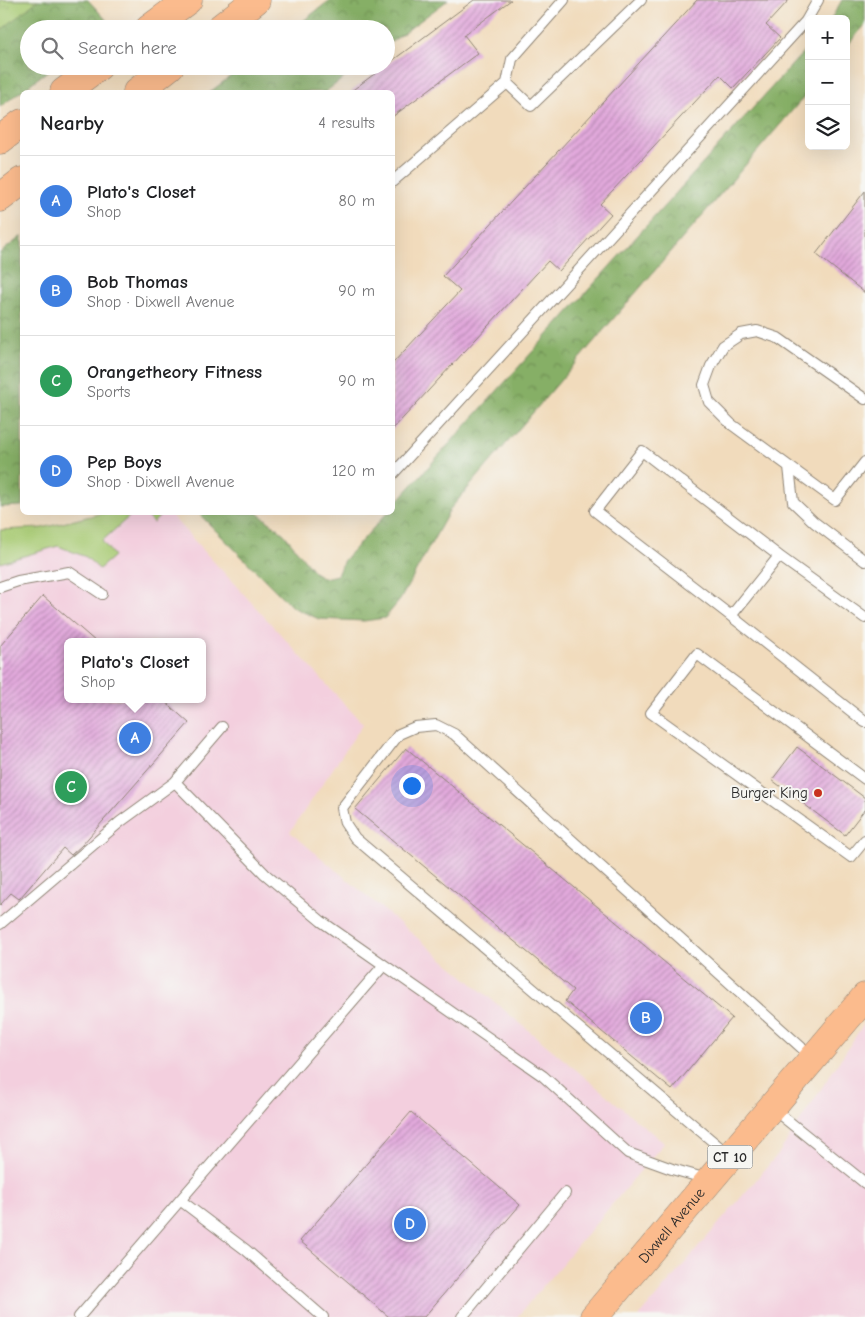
<!DOCTYPE html>
<meta charset="utf-8">
<style>
:root{--surface:#fff;--page:#f2f2f2;--text:#202124;--muted:#757577;--line:#e0e0e0;--accent:#2563eb}
body{margin:0;font-family:"Comic Neue",sans-serif;background:var(--page);color:var(--text)}
.controls{position:absolute;right:15px;top:15px;display:grid;overflow:hidden;border-radius:8px;box-shadow:0 5px 20px #0002}
.controls button{width:45px;height:45px;display:grid;place-items:center;padding:0;border:0;border-bottom:1px solid var(--line);background:var(--surface);color:var(--text);font:25px sans-serif}
.you{position:absolute;left:411px;top:785px;width:18px;height:18px;margin:-12px;border:4px solid #fff;border-radius:50%;background:#1a73e8;box-shadow:0 0 0 8px #1a73e833}
.badge{display:grid;place-items:center;width:32px;height:32px;border-radius:50%;background:var(--accent);color:#fff;font-size:16px;font-weight:700}
.pin{position:absolute;translate:-50% -50%;border:2px solid #fff;box-shadow:0 1px 5px #0006}
.popup{position:absolute;left:64px;top:638px;width:142px;height:65px;box-sizing:border-box;display:grid;place-content:center;border-radius:8px;background:var(--surface);filter:drop-shadow(0 1px 4px #0005);font-size:16px;white-space:nowrap;color:var(--muted)}
.popup b{font-size:19px;color:var(--text)}
.popup::after{content:'';position:absolute;left:50%;top:100%;margin-left:-10px;border:10px solid transparent;border-top-color:var(--surface)}
.list{margin:0;padding:0;list-style:none}
h2{display:flex;justify-content:space-between;align-items:center;height:65px;margin:0;padding:0 20px;font-size:21px}
h2 small{font-size:16px;font-weight:400;color:var(--muted)}
.list li{display:grid;grid-template-columns:32px 1fr auto;gap:15px;align-items:center;box-sizing:border-box;height:90px;padding:0 20px;border-top:1px solid var(--line)}
.list b{display:block;font-size:19px;white-space:nowrap}
.list p{margin:0;font-size:16px;white-space:nowrap;color:var(--muted)}
.list em{font-size:16px;font-style:normal;color:var(--muted)}
.icon{flex:none;width:28px;height:28px;fill:none;stroke:currentColor;stroke-width:2;stroke-linecap:round;stroke-linejoin:round}
.map{position:relative;flex:none;width:865px;height:1317px;overflow:hidden}
.search{position:absolute;background:var(--surface);box-shadow:0 5px 20px #0002;left:20px;top:20px;width:375px;height:55px;display:flex;align-items:center;gap:12px;box-sizing:border-box;padding:0 18px;border-radius:28px;color:var(--muted);font-size:19px}
.panel{position:absolute;background:var(--surface);box-shadow:0 5px 20px #0002;left:20px;top:90px;width:375px;height:425px;border-radius:8px}
.map>svg:first-child{display:block}
.built{fill:#f3cfde;fill-rule:evenodd}
.green{fill:#a9cb74;stroke:#6a7b50}
.forest{fill:url(#forest-crowns);stroke:#586d48}
.park{fill:url(#park-tufts);stroke:#6a7b50}
.building{fill:url(#building-hatch)}
.lines{fill:none;stroke-linecap:round;stroke-linejoin:round}
.service-casing{stroke:#8e8374;stroke-width:12}
.primary-casing{stroke:#8e8374;stroke-width:29}
.motorway-casing{stroke:#8e8374;stroke-width:29}
.service{stroke:#fff;stroke-width:10}
.primary{stroke:#fbbb8d;stroke-width:28}
.motorway{stroke:#fbbb8d;stroke-width:28}
.poi-dot{fill:#c8321e;stroke:#f6f6f2;stroke-width:2}
.labels{text-anchor:middle;dominant-baseline:central;stroke-width:4;stroke-linejoin:round;paint-order:stroke}
.shield{fill:#f6f6f2;stroke:#686867;stroke-width:1}
.shield-label{font-size:14px;font-weight:bold;fill:#2b2b2b}
.poi-label{font-size:15px;fill:#2b2b2b;stroke:#f6f6f2;text-anchor:end}
.street-label{font-size:15px;fill:#2b2b2b;stroke:#f6f6f2}
</style>
<div class="map">
<svg width="865" height="1317" viewBox="0 0 865 1317">
<defs>
<pattern id="forest-crowns" width="20" height="18" patternUnits="userSpaceOnUse" patternTransform="scale(1.25)"><rect width="20" height="18" fill="#86af66"/><path d="M2 6a3 3 0 1 1 6 0M12 15a3 3 0 1 1 6 0" fill="none" stroke="#6e8f54"/></pattern>
<pattern id="park-tufts" width="24" height="20" patternUnits="userSpaceOnUse" patternTransform="scale(1.25)"><rect width="24" height="20" fill="#a9cb74"/><path d="M3 7l-1-3M5 7V3M7 7l1-3M15 17l-1-3M17 17v-4M19 17l1-3" fill="none" stroke="#92ae65"/></pattern>
<pattern id="building-hatch" width="6" height="6" patternUnits="userSpaceOnUse" patternTransform="scale(1.25)"><rect width="6" height="6" fill="#e2a9dc"/><path d="M-1 1l2-2M0 6l6-6M5 7l2-2" fill="none" stroke="#b78ab3"/></pattern>
</defs>
<rect width="100%" height="100%" fill="#f6f6f2"/>
<filter id="ink" filterUnits="userSpaceOnUse"><feTurbulence type="fractalNoise" baseFrequency=".02" numOctaves="2"/><feDisplacementMap in="SourceGraphic" scale="10" xChannelSelector="R" yChannelSelector="G"/><feConvolveMatrix kernelMatrix="1 2 1 2 8 2 1 2 1" color-interpolation-filters="sRGB"/></filter>
<filter id="wash" filterUnits="userSpaceOnUse"><feTurbulence type="fractalNoise" baseFrequency=".0096" numOctaves="4" result="noise"/><feDisplacementMap in="SourceGraphic" scale="20" xChannelSelector="R" yChannelSelector="G"/><feGaussianBlur stdDeviation="1.12" result="paint"/><feColorMatrix in="noise" values="0 0 0 0 0 0 0 0 0 0 0 0 0 0 0 0 0 1.4 0 .05"/><feComposite in="paint" operator="in"/></filter>
<g filter="url(#wash)">
<rect width="100%" height="100%" fill="#f1dbbc"/>
<path class="built" d="M111,513H169L363,724L290,832L664,1143L517,1317H0V563L58,546ZM68,642H202V699H68Z
M865,1022V1317H639L779,1153Z"/>
<path class="green" d="M103,513H133L102,541L114,556L99,569L86,557L58,546L0,563V530L42,528Z
M143,513H163L153,523Z"/>
<path class="forest" d="M0,0H88L110,24L104,29H29V66H54L0,107Z
M330,0H448L386,46V29H293Z
M842,0H865V25L846,47V19H831Z
M809,46V91L451,508L400,600L385,618L364,621L319,619L292,607L198,513H258L284,534L315,573L324,578L337,575L344,560L387,513L392,512L393,506Z
M244,66H360L325,92H210Z
M22,236V506L0,507V253Z"/>
<path class="park" d="M0,0H38L0,31Z"/>
<g id="blocks">
<path class="building" d="M474,0H511L464,35L478,53L392,117V92H350Z
M697,0H789L766,25L780,38L733,88L720,75L600,204L611,214L559,271L548,261L392,430V364L460,291L443,276Z
M865,191V293L816,254Z
M43,596L96,642H68V699H162L189,723L82,845L71,855L63,848L20,898L19,899L11,893L0,905V646Z
M797,747L865,798V809L845,835L772,780Z
M406,748L732,1018L672,1090L565,1001L573,990L355,809Z
M411,1112L520,1205L424,1317H389L300,1241Z"/>
</g>
</g>
<g filter="url(#ink)">
<use href="#blocks" fill-opacity="0" stroke="#8e8374" stroke-width="1"/>
<g class="lines">
<g class="service-casing">
<path id="service" d="M507,83L531,106L641,0
M392,182L507,83L512,59L564,0
M865,399L778,338L757,331L741,334L723,346L711,366L704,385L709,402L731,424L835,500L865,462
M789,467L793,502L814,522L865,561
M392,475L806,21L818,0
M779,556L731,616L865,722
M0,587L18,581L69,572L102,594
M731,616L595,511L642,451L779,556L865,618
M865,779L697,654L651,713L851,857L865,840
M175,782L222,727
M0,924L120,822L175,782L265,874L321,921L543,1076L628,1153L672,1169L707,1179
M772,1108L865,1183
M730,1156L355,838L345,823L342,808L399,734L415,727L436,725L454,734L813,1058
M180,1200L246,1250L323,1317
M79,1317L383,966
M462,1317L565,1193"/>
</g>
<g class="primary-casing">
<g id="primary">
<path id="s1" d="M594,1317L865,997"/>
</g>
</g>
<g class="motorway-casing">
<path id="motorway" d="M149,29L188,0
M219,29L256,0
M64,92L99,66
M137,92L170,66
M0,140L22,123
M0,198L22,181"/>
</g>
<use href="#service" class="service"/>
<use href="#primary" class="primary"/>
<use href="#motorway" class="motorway"/>
</g>
</g>
<circle class="poi-dot" cx="818" cy="793" r="5"/>
<g class="labels">
<rect class="shield" x="707.5" y="1145.5" width="45" height="23" rx="4"/>
<g class="shield-label">
<text x="730" y="1157">CT 10</text>
</g>
<g class="poi-label">
<text x="808" y="793">Burger King</text>
</g>
<g class="street-label">
<text stroke="none"><textPath href="#s1" startOffset="120">Dixwell Avenue</textPath></text>
</g>
</g>
</svg>
<div class="controls">
<button>+</button>
<button>−</button>
<button><svg class="icon" aria-label="layers" viewBox="0 0 24 24"><path d="M12 4l9 5-9 5-9-5zM3 14l9 5 9-5"/></svg></button>
</div>
<div class="you"></div>
<div class="pin badge" style="left:135px;top:738px;background:#3f7fe0">A</div>
<div class="popup"><b>Plato's Closet</b>Shop</div>
<div class="pin badge" style="left:646px;top:1018px;background:#3f7fe0">B</div>
<div class="pin badge" style="left:71px;top:787px;background:#2e9e5b">C</div>
<div class="pin badge" style="left:410px;top:1224px;background:#3f7fe0">D</div>
<div class="search"><svg class="icon" aria-label="search" viewBox="0 0 24 24"><circle cx="10" cy="10" r="6"/><path d="M15 15l6 6"/></svg>Search here</div>
<section class="panel">
<h2>Nearby<small>4 results</small></h2>
<ul class="list">
<li><span class="badge" style="background:#3f7fe0">A</span><div><b>Plato's Closet</b><p>Shop</p></div><em>80 m</em></li>
<li><span class="badge" style="background:#3f7fe0">B</span><div><b>Bob Thomas</b><p>Shop · Dixwell Avenue</p></div><em>90 m</em></li>
<li><span class="badge" style="background:#2e9e5b">C</span><div><b>Orangetheory Fitness</b><p>Sports</p></div><em>90 m</em></li>
<li><span class="badge" style="background:#3f7fe0">D</span><div><b>Pep Boys</b><p>Shop · Dixwell Avenue</p></div><em>120 m</em></li>
</ul>
</section>
</div>
